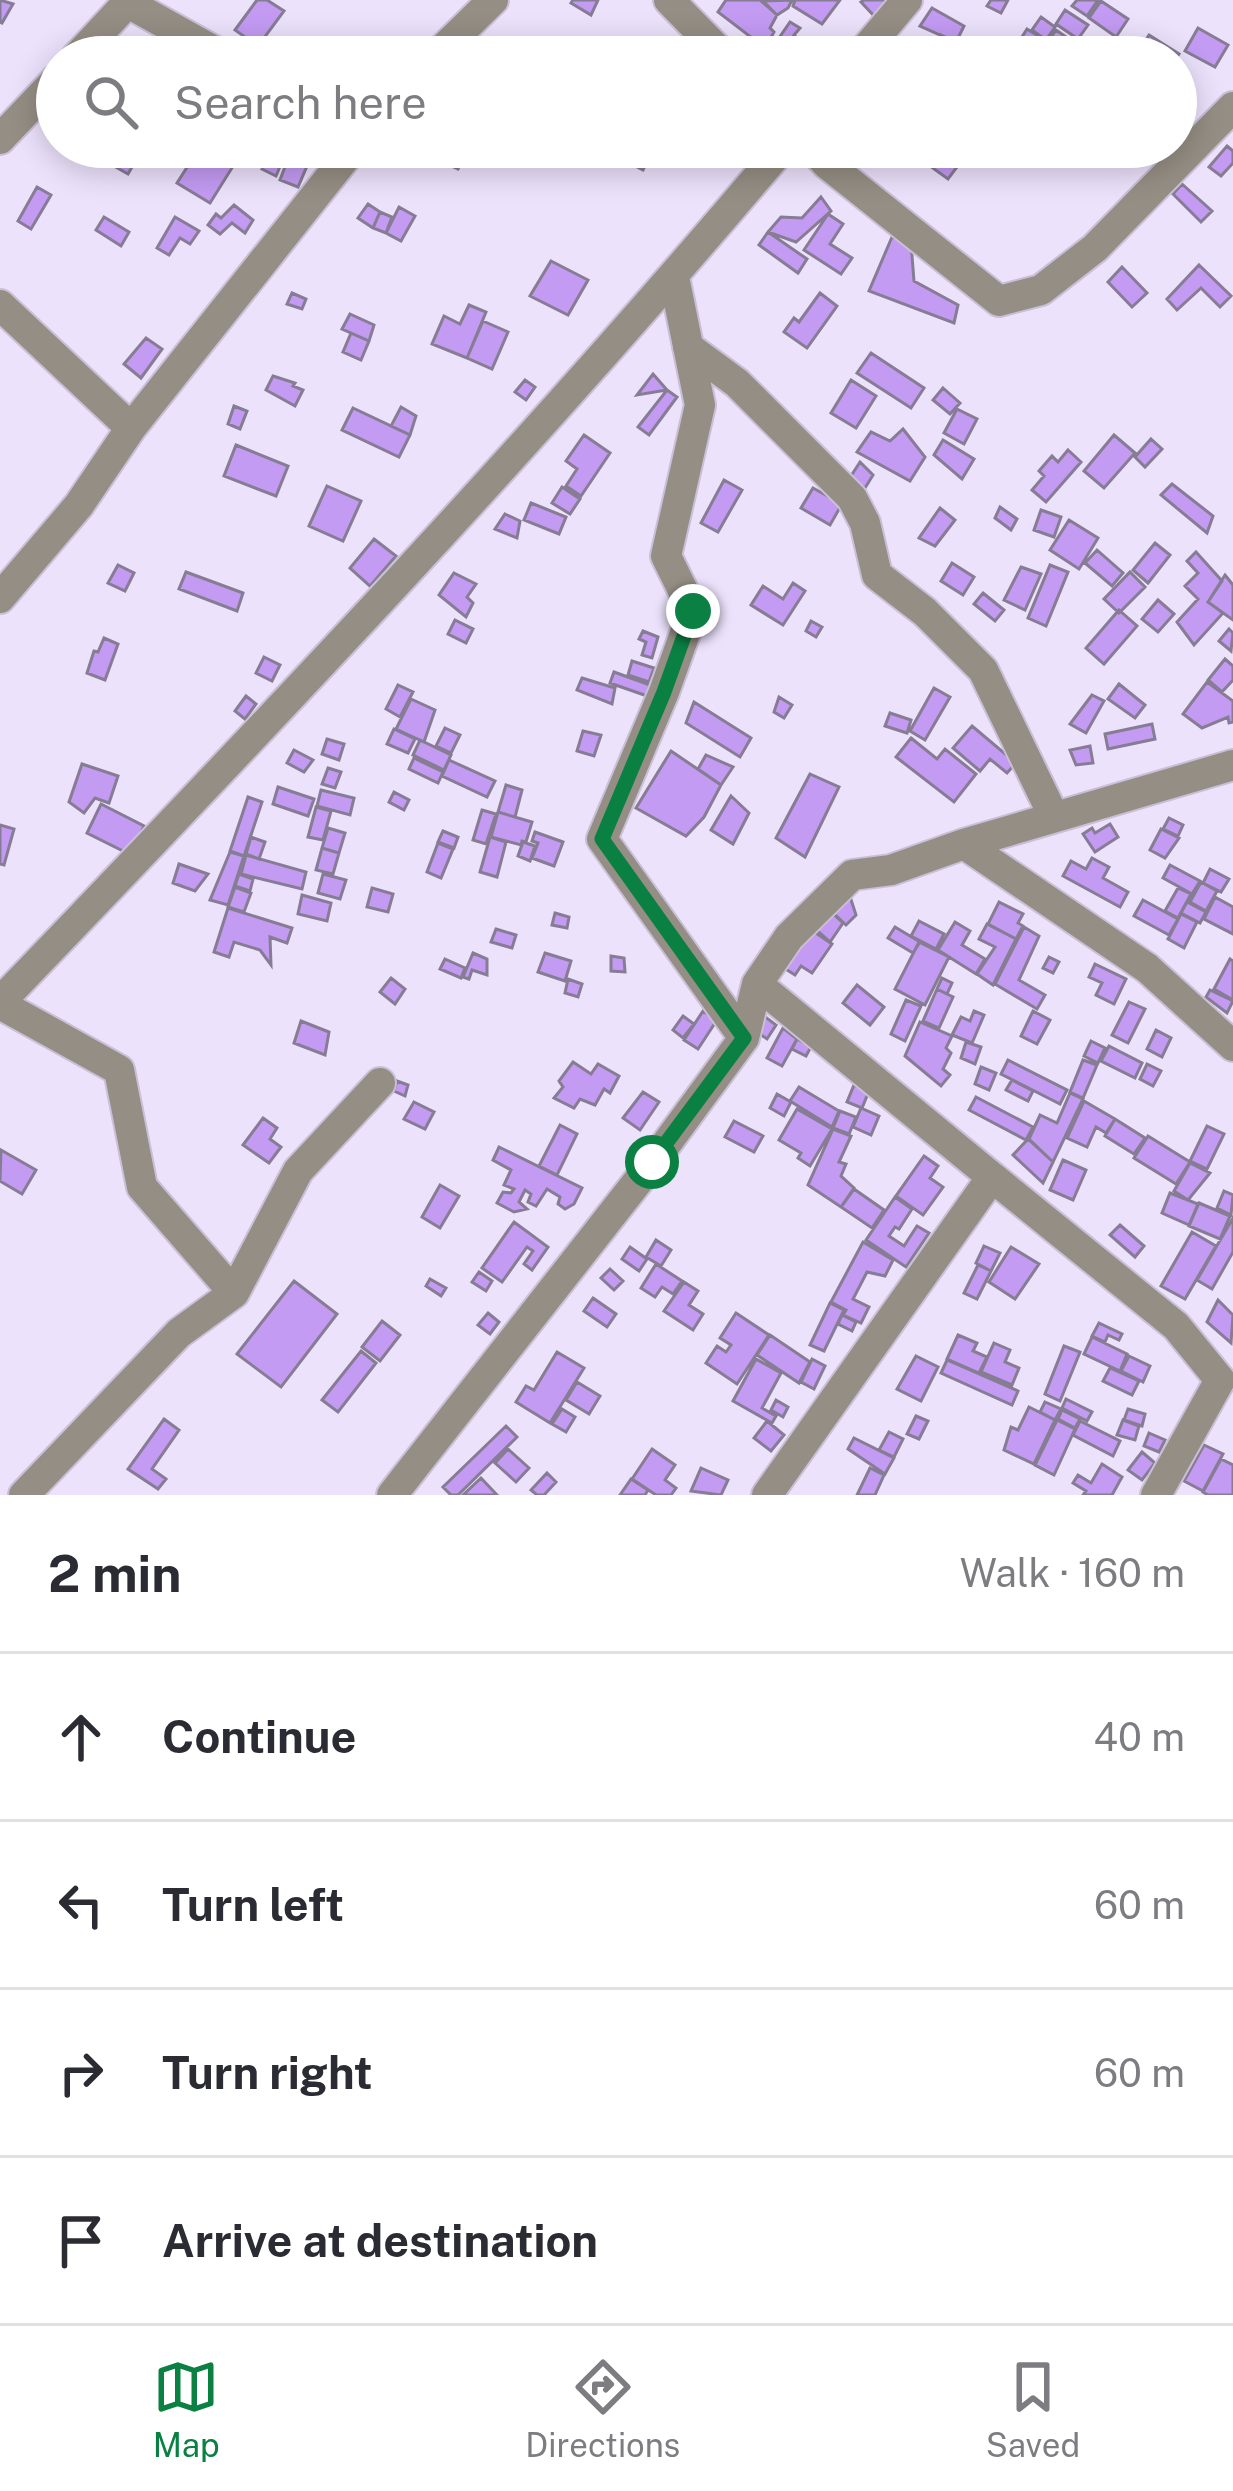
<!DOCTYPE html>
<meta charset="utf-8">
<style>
:root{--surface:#fff;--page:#f2f2f3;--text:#2b2b33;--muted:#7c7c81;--line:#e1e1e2;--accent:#0b8043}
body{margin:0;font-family:"Public Sans",sans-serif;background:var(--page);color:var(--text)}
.stop{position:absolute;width:36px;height:36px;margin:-27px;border:9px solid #0b8043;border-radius:50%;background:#fff}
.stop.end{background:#0b8043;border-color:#fff;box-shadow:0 3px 12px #0008}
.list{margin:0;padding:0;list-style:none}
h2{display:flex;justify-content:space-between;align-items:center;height:156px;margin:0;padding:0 48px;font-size:51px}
h2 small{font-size:39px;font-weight:400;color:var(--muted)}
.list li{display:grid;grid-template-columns:78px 1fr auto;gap:36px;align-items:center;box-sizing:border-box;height:168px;padding:0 48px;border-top:3px solid var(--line)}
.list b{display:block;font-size:45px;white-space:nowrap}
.list em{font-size:39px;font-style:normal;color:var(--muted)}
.icon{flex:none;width:66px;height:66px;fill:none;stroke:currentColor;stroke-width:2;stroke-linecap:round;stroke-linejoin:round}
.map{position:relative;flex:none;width:1233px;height:1495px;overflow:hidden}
.search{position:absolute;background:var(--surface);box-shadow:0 6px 30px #0003;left:36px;right:36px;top:36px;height:132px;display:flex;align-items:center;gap:30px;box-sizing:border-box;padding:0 42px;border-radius:66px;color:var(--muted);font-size:45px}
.sheet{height:828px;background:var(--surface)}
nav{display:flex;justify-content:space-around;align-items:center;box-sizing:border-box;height:168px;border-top:3px solid var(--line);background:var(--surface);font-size:33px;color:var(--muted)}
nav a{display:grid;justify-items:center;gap:6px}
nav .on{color:var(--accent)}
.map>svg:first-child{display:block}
.building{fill:#c39bf3;stroke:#867c93;stroke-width:3}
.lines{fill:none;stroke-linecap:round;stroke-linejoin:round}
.minor-casing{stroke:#c9c0d7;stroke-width:34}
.minor{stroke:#958e84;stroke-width:30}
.route{stroke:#0b8043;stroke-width:15}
</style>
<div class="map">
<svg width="1233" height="1495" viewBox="0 0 1233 1495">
<rect width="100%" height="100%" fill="#ece2fc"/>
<path class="building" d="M0,0L13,4L2,23L0,22Z
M257,0H267L284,11L250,57H240L233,52L245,37L235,30Z
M573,0H598L591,15L571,3Z
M726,0H760L777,15L770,28L774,32L765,48L718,12Z
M792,0L788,8L777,15L763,1Z
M795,0H840L822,24L793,6Z
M864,0H886L877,19L861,2Z
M991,0H1008L1001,13L987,6Z
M1077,0H1098L1087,16L1072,6Z
M1101,1L1128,19L1116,37L1089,18Z
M932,8L964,26L956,42L920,26Z
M1065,10L1088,25L1078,39L1056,24Z
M1041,17L1055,27L1046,40L1032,30Z
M790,22L800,28L794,35L805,45L796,57H766Z
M1198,28L1228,45L1215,67L1185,51Z
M1027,29L1045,40L1034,57L1015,48Z
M1056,30L1069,39L1056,57H1038Z
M941,35L956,42L950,52L935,47Z
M1149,35L1179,54L1176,58L1146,57L1138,52Z
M1227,146L1233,151V163L1221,176L1209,167Z
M104,147H113L136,160L128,174L98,157Z
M200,147H245L210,203L177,183Z
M448,147H468L458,169L441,161Z
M625,147H654L643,170L620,158Z
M932,147H972L948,179L930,166L940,153Z
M270,150L284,157L276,176L262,169Z
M288,159L307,166L298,187L280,180Z
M1182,184L1212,211L1201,222L1173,194Z
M37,187L51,195L31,229L18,221Z
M821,197L831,211L796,242L768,232L781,217L802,218Z
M368,204L380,212L373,228L358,218Z
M234,205L253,220L245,233L232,223L220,234L208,225L216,214L221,218Z
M399,207L415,216L401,241L386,233Z
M380,212L392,217L386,233L373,228Z
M828,214L843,224L830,244L852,258L841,274L804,250Z
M104,217L129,232L121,246L96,230Z
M175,217L199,231L190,244L180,238L169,255L157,248Z
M768,232L807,259L798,273L759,245Z
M892,237L911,243L914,281L958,305L954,323L869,291Z
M551,261L588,280L568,315L530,296Z
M1199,265L1231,296L1220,307L1201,288L1177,310L1167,299Z
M1122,267L1147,293L1132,307L1108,282Z
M292,293L306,299L302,309L287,304Z
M820,293L837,306L807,348L784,332L794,318L799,322Z
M469,305L486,312L467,358L432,344L444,316L460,324Z
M350,314L374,325L369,341L342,329Z
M483,321L508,332L492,369L467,358Z
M351,333L369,341L361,360L343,352Z
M146,338L162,349L141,378L124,364Z
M871,353L924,388L911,408L857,373Z
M653,374L667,390L637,395Z
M273,376L295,383L293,386L303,390L295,406L266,390Z
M525,380L535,387L526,400L515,392Z
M851,380L876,396L856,428L831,413Z
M943,388L960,403L950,414L933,400Z
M667,390L677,397L649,435L638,427Z
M234,406L247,411L240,429L228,424Z
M401,407L416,416L410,435L391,426Z
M353,408L410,435L399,457L342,430Z
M957,409L977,419L964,444L944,433Z
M903,429L925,457L910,481L857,452L871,432L890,441Z
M584,435L610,453L581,496L566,486L577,469L566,461Z
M1114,435L1135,453L1104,488L1084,471Z
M1151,439L1162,449L1145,467L1135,457Z
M943,440L974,459L962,479L934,455Z
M236,445L288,466L276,496L224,476Z
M1068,450L1081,462L1046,502L1032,490L1044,476L1039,471L1052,456L1058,462Z
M860,462L873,475L865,488L849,479Z
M724,480L742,490L718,532L701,523Z
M1172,484L1213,516L1207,533L1161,495Z
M327,486L361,501L343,541L309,526Z
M562,487L580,499L570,514L552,503Z
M813,488L842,504L830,525L801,508Z
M531,503L566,517L559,534L524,520Z
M1000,507L1017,519L1011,530L995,518Z
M940,508L955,520L935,546L919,538Z
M1041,510L1061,517L1054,537L1034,530Z
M505,514L520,521L517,538L495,529Z
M1069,520L1098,538L1079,569L1050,550Z
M374,539L396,556L370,586L350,568Z
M1155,543L1170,555L1148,583L1133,570Z
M1097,550L1123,573L1112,586L1085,563Z
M1196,552L1222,581L1208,602L1223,613L1194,645L1177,622L1198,599L1185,586L1198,573L1187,561Z
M952,563L974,577L963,595L941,581Z
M118,565L134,573L125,591L108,583Z
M1050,565L1068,572L1046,626L1028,618Z
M1021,567L1041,574L1025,610L1004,600Z
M186,572L243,593L237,611L179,589Z
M1130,572L1145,587L1119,613L1104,599Z
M454,573L476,584L467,597L473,603L466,617L439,595Z
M1225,575L1233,585V620L1208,602Z
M793,583L805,591L783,625L751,605L763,586L783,599Z
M983,593L1004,610L995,621L974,604Z
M1158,600L1174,614L1158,632L1142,619Z
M1119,610L1137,626L1104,664L1086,648Z
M455,620L473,629L466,643L448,634Z
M811,621L822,627L816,637L806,631Z
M1229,629L1233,633L1231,651L1219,641Z
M643,631L658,637L652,658L642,655L646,642L639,639Z
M104,638L118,644L105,680L87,673L94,651L98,652Z
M264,657L280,665L272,681L256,673Z
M1225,659L1233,666V680L1222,692L1208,680Z
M632,661L654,668L649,682L628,675Z
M614,672L650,685L647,696L610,683Z
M582,678L615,688L612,704L577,690Z
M1207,682L1233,701V722L1229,723L1228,717L1202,728L1183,714Z
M1119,684L1145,705L1135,718L1108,699Z
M398,685L413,692L400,717L386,709Z
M934,688L950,697L925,740L910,731Z
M1092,695L1104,701L1086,733L1070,724Z
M246,696L256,704L245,719L235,711Z
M779,697L792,705L784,718L774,712Z
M411,699L435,710L424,742L396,729Z
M694,702L751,738L740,757L686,723Z
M890,713L911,720L907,733L885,726Z
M1152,724L1155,739L1108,749L1105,734Z
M972,726L1016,763L1007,773L990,759L980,771L953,748Z
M445,728L460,735L451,753L436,746Z
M394,729L415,739L408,753L387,744Z
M583,731L601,735L594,756L577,751Z
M911,738L937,759L945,749L976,774L954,802L896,757Z
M327,739L344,744L339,760L322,754Z
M420,740L451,755L444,770L413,755Z
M1090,746L1093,763L1076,765L1070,750Z
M294,750L313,760L304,772L287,763Z
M671,751L721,785L704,817L686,836L636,808Z
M706,755L733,767L721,785L698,769Z
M414,758L443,772L438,783L409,769Z
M449,760L495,781L487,797L442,776Z
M82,764L118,776L109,803L95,798L84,813L69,802Z
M328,768L341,772L335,788L322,784Z
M810,774L839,787L805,857L776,838Z
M506,785L522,790L515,817L498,812Z
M278,787L314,799L308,816L273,804Z
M321,790L354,798L350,815L317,806Z
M394,792L409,800L404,810L389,802Z
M731,796L749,813L733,844L711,830Z
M248,797L262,802L244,856L230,851Z
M101,804L144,826L131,855L87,833Z
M316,807L331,811L323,840L308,837Z
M482,810L496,814L486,844L473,840Z
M498,812L532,822L526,842L522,841L521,845L491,837Z
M1169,818L1183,825L1178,836L1163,829Z
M1110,824L1118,837L1095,852L1083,834L1092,828L1095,833Z
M0,825L14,829L4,865L0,864Z
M328,828L345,833L339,853L322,848Z
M1161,829L1179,838L1165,858L1150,850Z
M443,831L458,837L454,848L438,842Z
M535,832L563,842L554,866L532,858L538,843L532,841Z
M251,837L265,842L259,859L246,854Z
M490,837L506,842L497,877L480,872Z
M523,842L535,846L530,861L518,856Z
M438,843L453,849L441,878L427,872Z
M322,848L339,853L333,874L316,870Z
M230,852L244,856L228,905L210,900Z
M246,855L306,872L302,889L241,874Z
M1092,858L1109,867L1103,878L1128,892L1120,907L1063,876L1071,861L1086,869Z
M179,864L208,874L195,891L173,883Z
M1170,865L1200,881L1192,894L1163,878Z
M1210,869L1229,879L1221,892L1203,883Z
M239,874L253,879L250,891L235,886Z
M323,874L346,880L340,899L318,893Z
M1201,882L1217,891L1206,911L1190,902Z
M846,884L856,915L846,925L827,907Z
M235,887L251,893L244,912L228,907Z
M372,888L393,894L388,912L367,907Z
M1178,888L1191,894L1178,918L1165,911Z
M302,895L331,903L327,921L298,914Z
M1215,897L1233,907V934L1204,919Z
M1143,900L1178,919L1169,935L1134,916Z
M999,902L1023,914L1018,923L1023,926L1016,939L988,924Z
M1187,902L1206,912L1200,923L1181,913Z
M228,908L292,928L287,943L270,937L271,965L260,950L234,942L229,957L214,952Z
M827,908L843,923L830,942L814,928Z
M555,913L569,917L567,928L552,925Z
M1181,914L1197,922L1184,948L1168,939Z
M919,921L944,934L936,949L911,936Z
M955,922L970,931L962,945L985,959L976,974L938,950Z
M987,924L1016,939L993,985L977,974L995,947L979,939Z
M895,927L920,942L913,953L888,938Z
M1024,927L1039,936L1019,980L1045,995L1037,1009L995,984Z
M496,929L516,935L512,948L491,942Z
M810,929L832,944L812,973L801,966L795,975L784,968Z
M919,942L949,957L925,1005L895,989Z
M473,953L487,959V975L472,970L469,979L463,977Z
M545,953L571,961L565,981L538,972Z
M611,956L624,958L625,972L611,971Z
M1049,957L1059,962L1053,973L1043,968Z
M445,959L465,968L461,978L440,969Z
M1230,959L1233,961V1000L1214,989Z
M1095,964L1126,979L1114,1004L1096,995L1102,983L1089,977Z
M391,978L405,989L395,1004L380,992Z
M942,978L952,983L947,994L937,989Z
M568,979L582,984L578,997L565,993Z
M857,985L884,1007L870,1025L843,1003Z
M937,989L953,997L939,1028L923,1021Z
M1210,990L1233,1001L1227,1013L1206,997Z
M906,1000L921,1006L905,1041L891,1034Z
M1129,1002L1145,1009L1128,1043L1112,1035Z
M703,1011L717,1020L698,1049L684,1040Z
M974,1011L984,1015L972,1043L952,1035L961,1017L970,1021Z
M1033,1011L1050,1020L1037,1044L1021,1036Z
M683,1016L694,1024L683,1038L673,1030Z
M764,1016L776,1025L767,1039L754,1030Z
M301,1021L329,1032L325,1055L294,1043Z
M920,1022L952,1036L946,1048L951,1053L943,1069L950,1075L941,1086L905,1056Z
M783,1028L797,1039L782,1066L767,1058Z
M1156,1030L1171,1038L1162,1057L1147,1049Z
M805,1038L813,1043L806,1056L792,1049L797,1039L803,1042Z
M1091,1041L1105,1048L1098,1063L1084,1056Z
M966,1042L981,1047L975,1064L961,1058Z
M1109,1046L1142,1063L1135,1078L1101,1061Z
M1008,1060L1067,1090L1060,1104L1001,1074Z
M1083,1060L1097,1065L1083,1098L1070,1092Z
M573,1062L591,1074L598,1064L619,1076L610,1093L604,1089L595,1105L580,1099L574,1108L554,1098L563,1087L559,1081Z
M1147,1064L1161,1071L1153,1086L1140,1079Z
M981,1067L996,1073L989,1090L975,1084Z
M1012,1080L1033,1091L1028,1101L1006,1090Z
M397,1081L408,1085L405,1096L394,1091Z
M854,1085L869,1091L862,1108L847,1102Z
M799,1087L839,1111L832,1127L790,1101Z
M643,1092L659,1102L640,1130L623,1118Z
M1070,1093L1083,1099L1053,1162L1029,1139L1040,1115L1057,1123Z
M777,1094L791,1102L784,1116L770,1108Z
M976,1097L1033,1127L1026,1140L969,1110Z
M1084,1101L1115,1119L1106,1133L1096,1127L1087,1147L1067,1138Z
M414,1102L434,1112L425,1129L404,1119Z
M861,1108L879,1116L871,1135L853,1127Z
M797,1109L832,1129L810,1166L798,1158L801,1153L779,1140Z
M840,1111L856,1117L849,1134L833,1128Z
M263,1118L277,1128L270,1139L281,1147L269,1163L243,1145Z
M1115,1119L1145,1138L1134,1154L1105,1136Z
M734,1121L763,1136L754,1152L725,1137Z
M560,1125L577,1134L557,1175L539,1166Z
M1207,1126L1224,1134L1207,1169L1190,1161Z
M833,1129L851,1136L839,1162L846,1164L841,1176L854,1188L841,1207L808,1185Z
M1148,1136L1190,1162L1176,1184L1134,1158Z
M1028,1139L1053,1162L1043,1183L1013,1155Z
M499,1147L582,1188L574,1204L565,1209L558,1204L560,1197L547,1189L536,1206L528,1202L531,1194L525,1190L519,1202L527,1209L514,1212L497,1203L503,1192L511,1193L514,1189L504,1185L511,1170L493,1160Z
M1,1150L36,1170L22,1194L0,1181Z
M924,1156L938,1166L930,1178L943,1187L923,1215L896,1196Z
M1063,1160L1086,1170L1073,1200L1050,1190Z
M1190,1163L1210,1173L1188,1200L1174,1191Z
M440,1185L459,1196L440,1228L422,1217Z
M854,1189L884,1210L872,1228L841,1207Z
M1224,1191L1233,1195L1231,1215L1217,1208Z
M1170,1193L1198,1204L1189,1225L1162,1213Z
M895,1197L912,1209L899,1229L895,1227L889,1236L904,1246L917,1226L929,1233L906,1267L866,1240Z
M1199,1203L1230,1216L1220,1239L1189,1226Z
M1233,1218V1252L1212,1289L1197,1280Z
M514,1222L548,1247L532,1270L524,1264L533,1251L527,1247L502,1282L482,1268Z
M1120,1225L1144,1246L1135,1257L1110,1235Z
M1192,1232L1216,1246L1185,1299L1161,1286Z
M656,1240L671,1250L661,1266L646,1257Z
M863,1242L893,1260L885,1276L867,1272L853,1299L869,1307L861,1323L843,1315L846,1310L831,1302Z
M984,1246L1000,1253L991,1271L976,1263Z
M630,1247L647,1259L639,1271L622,1259Z
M1011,1247L1039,1264L1015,1299L989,1282Z
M656,1264L682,1281L673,1294L662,1287L655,1297L641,1288Z
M978,1265L991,1271L977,1299L964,1293Z
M610,1269L623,1281L614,1290L601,1278Z
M479,1272L492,1281L486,1291L472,1282Z
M430,1279L446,1288L441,1296L426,1286Z
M294,1281L337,1314L281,1387L237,1354Z
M684,1282L698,1291L689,1305L703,1314L693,1330L664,1311Z
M593,1298L616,1314L607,1327L584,1311Z
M1218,1300L1233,1315L1231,1343L1207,1322Z
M830,1303L844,1310L824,1351L810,1345Z
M488,1313L499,1322L490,1334L478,1325Z
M736,1313L769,1335L737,1384L706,1363L717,1346L726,1352L731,1345L720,1338Z
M842,1315L856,1322L852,1331L838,1324Z
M382,1321L400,1335L380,1361L362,1347Z
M1099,1323L1122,1334L1119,1340L1108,1335L1105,1342L1092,1336Z
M770,1335L810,1362L799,1383L757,1355Z
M958,1335L977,1343L973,1351L987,1357L979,1373L947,1359Z
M1092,1337L1127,1354L1120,1371L1084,1354Z
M994,1343L1010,1350L1005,1362L1019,1368L1012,1385L981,1372Z
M1064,1346L1080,1352L1060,1401L1045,1394Z
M361,1351L376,1363L338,1412L322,1400Z
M557,1352L584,1368L550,1423L516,1402L526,1386L534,1390Z
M916,1356L938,1367L921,1401L897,1389Z
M1129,1356L1150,1366L1143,1382L1121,1371Z
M756,1359L781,1373L762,1408L776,1416L772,1423L733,1401Z
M812,1359L825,1366L814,1389L801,1382Z
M947,1360L1018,1391L1012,1405L941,1373Z
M1110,1368L1139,1381L1132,1395L1103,1381Z
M577,1382L600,1396L589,1414L566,1400Z
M1066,1399L1092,1412L1087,1421L1062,1408Z
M776,1400L788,1407L783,1417L771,1410Z
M1045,1402L1061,1409L1055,1420L1040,1412Z
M1029,1407L1055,1420L1034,1464L1004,1450L1011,1427L1018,1430Z
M562,1409L575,1417L566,1432L552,1424Z
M1128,1409L1145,1414L1142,1426L1124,1420Z
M1062,1410L1080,1419L1075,1428L1058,1419Z
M916,1416L928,1421L919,1439L907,1434Z
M164,1419L179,1430L152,1469L166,1479L158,1489L128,1469Z
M1057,1420L1075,1429L1054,1475L1035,1465Z
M1123,1420L1139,1426L1135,1440L1117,1435Z
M767,1421L784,1435L771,1451L754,1438Z
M1080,1421L1120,1441L1113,1456L1073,1435Z
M506,1426L517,1437L458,1495H451L443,1487Z
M889,1432L903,1439L894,1457L879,1450Z
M1149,1433L1165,1440L1159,1452L1144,1446Z
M854,1438L894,1458L885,1474L848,1449Z
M1204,1445L1223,1454L1203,1491L1184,1481Z
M508,1449L529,1468L516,1482L495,1463Z
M652,1449L675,1465L665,1480L676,1488L671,1495H656L632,1479Z
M1142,1452L1155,1463L1142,1480L1128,1470Z
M1221,1459L1233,1465V1495H1208L1203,1492Z
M1102,1464L1122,1477L1112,1495H1083L1086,1491L1073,1483L1078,1475L1091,1483Z
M701,1468L728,1480L721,1495L691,1491Z
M870,1468L884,1475L875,1495H857Z
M547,1473L556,1482L544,1495H537L531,1490Z
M481,1478L497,1495H463Z
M631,1479L648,1490L645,1495H620Z"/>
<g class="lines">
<g class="minor-casing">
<path id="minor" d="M669,0L725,57
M128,3L225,57
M77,57L130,0
M435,57L493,0
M859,57L907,0
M0,139L57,79
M811,147L827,164L999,301L1041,290L1095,248L1233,107
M674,277L700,405L666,556L693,611L664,692L602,839L744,1038
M0,305L131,428
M688,347L737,383L852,498L865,523L877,575L925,612L983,670L1054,817
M0,598L79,505L131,428L354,147
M964,844L1147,968L1233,1046
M757,984L992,1177L767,1495
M0,1002C268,723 534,443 783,147
M0,1004L119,1070L142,1187L234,1293
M992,1177L1176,1326L1220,1380L1156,1495
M24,1495L179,1333L234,1293L298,1171L380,1083
M392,1495L653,1162L744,1038L757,984L789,937L852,875L891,870L964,844L1233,765"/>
</g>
<use href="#minor" class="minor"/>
</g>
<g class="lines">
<path class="route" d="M652,1162L744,1038L602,839L664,692L693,611"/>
</g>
</svg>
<div class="stop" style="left:652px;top:1162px"></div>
<div class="stop end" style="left:693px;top:611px"></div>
<div class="search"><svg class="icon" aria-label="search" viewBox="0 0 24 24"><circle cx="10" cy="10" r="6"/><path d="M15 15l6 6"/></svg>Search here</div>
</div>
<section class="sheet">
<h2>2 min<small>Walk · 160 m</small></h2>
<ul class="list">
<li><svg class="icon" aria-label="ahead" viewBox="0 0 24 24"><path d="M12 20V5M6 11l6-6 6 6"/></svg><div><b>Continue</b></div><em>40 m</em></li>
<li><svg class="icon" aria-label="left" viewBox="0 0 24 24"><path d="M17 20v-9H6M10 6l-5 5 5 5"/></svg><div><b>Turn left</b></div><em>60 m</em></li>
<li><svg class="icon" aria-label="right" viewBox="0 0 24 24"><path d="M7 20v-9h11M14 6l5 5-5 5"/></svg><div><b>Turn right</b></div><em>60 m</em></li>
<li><svg class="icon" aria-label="arrive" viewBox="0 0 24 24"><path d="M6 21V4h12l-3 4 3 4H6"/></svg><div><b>Arrive at destination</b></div></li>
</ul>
</section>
<nav>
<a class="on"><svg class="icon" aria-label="map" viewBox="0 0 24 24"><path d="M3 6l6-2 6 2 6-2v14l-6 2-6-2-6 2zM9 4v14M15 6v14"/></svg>Map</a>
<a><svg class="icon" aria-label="directions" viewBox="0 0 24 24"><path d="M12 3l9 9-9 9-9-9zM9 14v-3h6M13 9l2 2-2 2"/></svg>Directions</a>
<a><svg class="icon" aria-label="saved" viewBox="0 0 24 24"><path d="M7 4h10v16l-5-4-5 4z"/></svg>Saved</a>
</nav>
